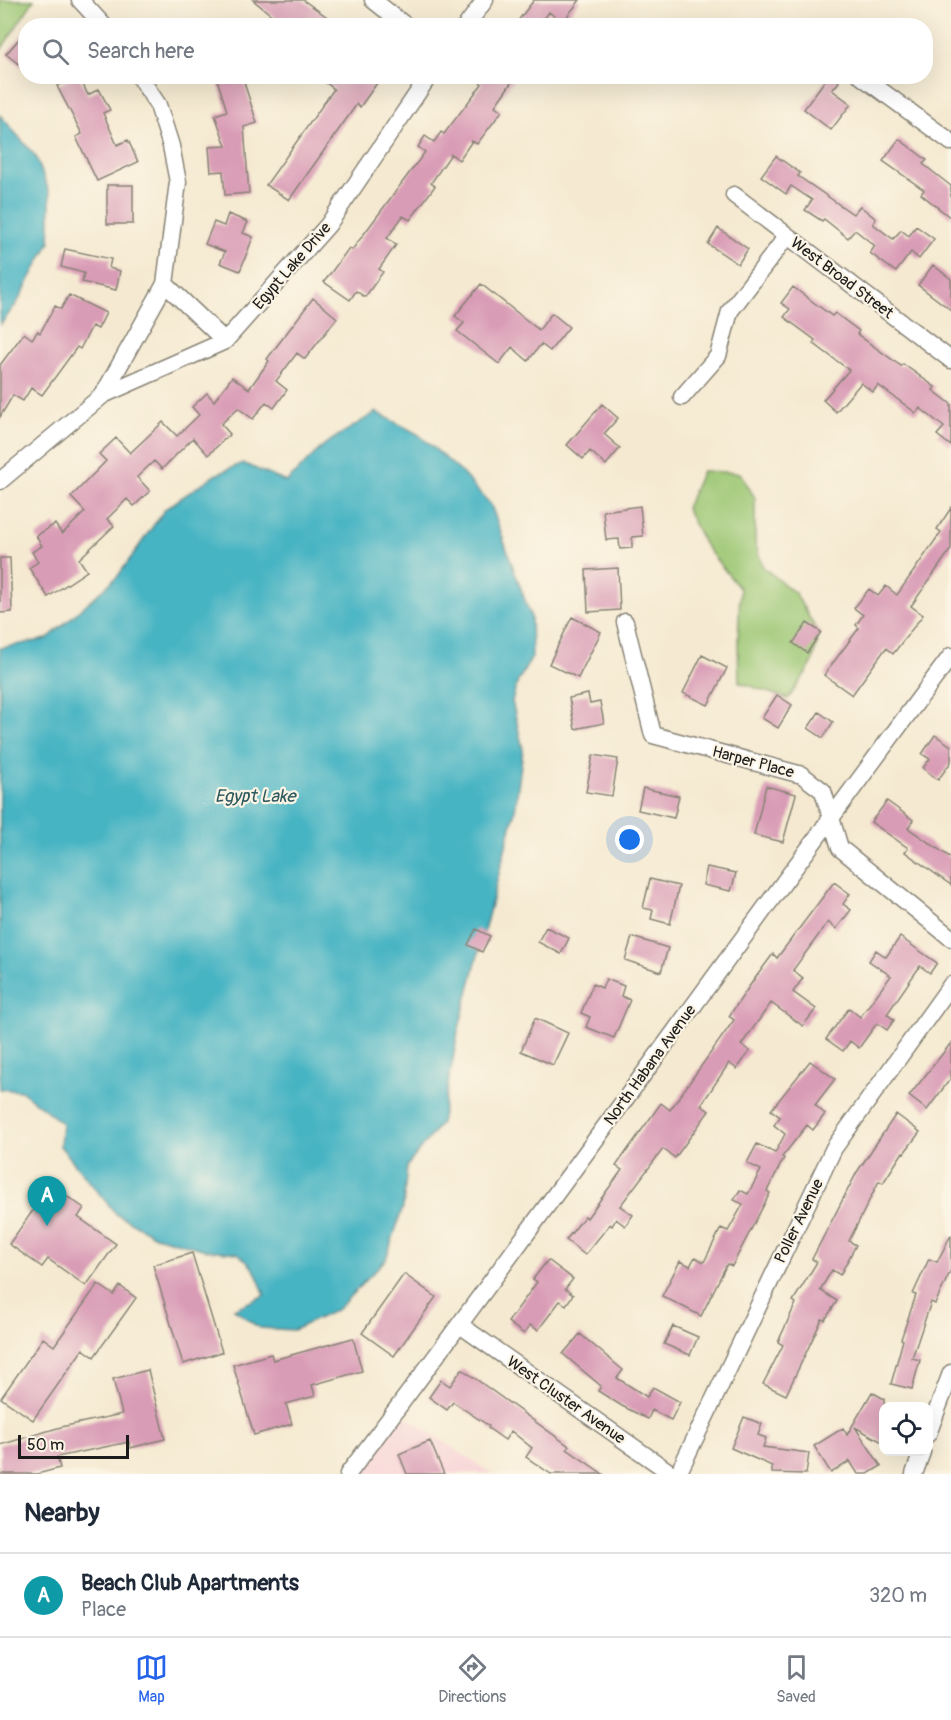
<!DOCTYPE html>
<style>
:root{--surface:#fff;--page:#f2f2f3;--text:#1f2937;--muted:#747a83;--line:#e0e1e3;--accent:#2563eb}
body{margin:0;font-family:Pangolin,sans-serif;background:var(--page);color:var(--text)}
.controls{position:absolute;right:18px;bottom:18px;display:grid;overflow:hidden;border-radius:12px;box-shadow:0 6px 24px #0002}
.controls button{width:54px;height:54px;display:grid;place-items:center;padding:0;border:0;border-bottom:2px solid var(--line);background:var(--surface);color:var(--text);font:30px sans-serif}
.scale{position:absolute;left:18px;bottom:15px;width:111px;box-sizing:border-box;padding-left:6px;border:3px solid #1c1c1c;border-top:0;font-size:16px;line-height:21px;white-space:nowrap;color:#1c1c1c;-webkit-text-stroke:4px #fcf5e5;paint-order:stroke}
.you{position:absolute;left:630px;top:840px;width:21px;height:21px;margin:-15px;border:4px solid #fff;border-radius:50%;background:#1a73e8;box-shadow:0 0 0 9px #1a73e833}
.badge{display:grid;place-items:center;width:39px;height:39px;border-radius:50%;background:var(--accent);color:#fff;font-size:20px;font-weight:700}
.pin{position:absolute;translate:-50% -50px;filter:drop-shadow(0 2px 3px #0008)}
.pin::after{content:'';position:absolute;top:32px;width:21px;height:18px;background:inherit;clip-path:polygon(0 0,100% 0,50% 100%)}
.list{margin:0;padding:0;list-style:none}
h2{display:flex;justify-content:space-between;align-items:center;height:78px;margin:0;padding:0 24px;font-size:26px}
h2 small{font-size:20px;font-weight:400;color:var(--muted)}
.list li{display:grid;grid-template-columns:39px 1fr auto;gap:18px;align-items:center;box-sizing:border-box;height:84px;padding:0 24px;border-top:2px solid var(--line)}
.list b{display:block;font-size:22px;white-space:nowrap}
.list p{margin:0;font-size:20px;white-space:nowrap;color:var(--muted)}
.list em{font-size:20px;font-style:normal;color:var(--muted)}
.icon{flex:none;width:33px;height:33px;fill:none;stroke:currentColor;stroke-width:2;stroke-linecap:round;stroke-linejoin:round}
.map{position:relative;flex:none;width:951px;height:1474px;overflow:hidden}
.search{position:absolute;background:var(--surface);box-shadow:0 6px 24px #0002;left:18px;right:18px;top:18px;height:66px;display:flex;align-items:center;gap:15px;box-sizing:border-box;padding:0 21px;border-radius:24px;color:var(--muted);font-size:22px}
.sheet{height:162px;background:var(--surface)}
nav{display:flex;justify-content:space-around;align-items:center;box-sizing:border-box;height:84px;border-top:2px solid var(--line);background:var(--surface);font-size:16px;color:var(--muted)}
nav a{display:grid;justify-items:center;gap:3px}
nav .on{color:var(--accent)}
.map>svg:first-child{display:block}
.built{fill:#f7cfd5}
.green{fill:#9cc774;stroke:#5c7248;stroke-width:1.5}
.water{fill:#47b4c3;stroke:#326870;stroke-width:1.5}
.building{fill:#d99cb6}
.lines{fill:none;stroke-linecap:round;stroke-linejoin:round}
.minor-casing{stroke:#888376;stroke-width:19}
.minor{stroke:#fff;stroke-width:16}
.labels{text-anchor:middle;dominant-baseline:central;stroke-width:4.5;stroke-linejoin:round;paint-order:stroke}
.street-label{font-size:16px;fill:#1c1c1c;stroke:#fcf5e5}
.water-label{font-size:18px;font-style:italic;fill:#2d595f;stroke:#fcf5e5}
</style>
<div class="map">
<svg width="951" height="1474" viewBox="0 0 951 1474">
<rect width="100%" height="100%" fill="#fcf5e5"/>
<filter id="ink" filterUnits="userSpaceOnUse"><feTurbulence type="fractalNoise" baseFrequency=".0167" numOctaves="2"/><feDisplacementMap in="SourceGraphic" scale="12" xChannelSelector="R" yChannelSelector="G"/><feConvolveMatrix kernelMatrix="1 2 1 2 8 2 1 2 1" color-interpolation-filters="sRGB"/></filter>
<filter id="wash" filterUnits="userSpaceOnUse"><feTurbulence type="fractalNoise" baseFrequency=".008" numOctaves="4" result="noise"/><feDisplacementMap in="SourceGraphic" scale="24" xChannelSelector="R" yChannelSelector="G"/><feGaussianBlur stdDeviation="1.35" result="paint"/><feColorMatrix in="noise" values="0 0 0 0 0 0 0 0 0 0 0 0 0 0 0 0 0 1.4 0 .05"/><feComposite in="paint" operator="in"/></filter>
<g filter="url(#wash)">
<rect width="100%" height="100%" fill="#f5ead1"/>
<path class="built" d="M402,1414L491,1473L358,1474Z"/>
<path class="green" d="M0,0H34L0,51Z
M702,471L740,473L755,498V543L763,567L795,593L819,634L812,664L788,699L739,682L738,643L740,589L706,547L686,508Z"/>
<path class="water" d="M0,115L36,157L50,194V242L17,303L0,325Z
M376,412L418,434L460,471L491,505L531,617L532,657L518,681L512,701L523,749L515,811L458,1032L441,1123L407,1166L403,1207L386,1259L338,1309L294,1330L259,1328L234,1309L265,1295L254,1269L238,1253L206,1250L155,1236L116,1214L60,1146L62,1123L21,1091L0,1089V648L47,639L118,576L165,509L215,475L243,463L286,482L325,444Z"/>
<g id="blocks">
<path class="building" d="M253,0H303L340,26H285Z
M534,0H580L562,23L549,12L539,26H514Z
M26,31V70L6,54Z
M75,76H79L88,95L99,89L110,110L103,113L117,145L128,140L138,162L97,181L76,137L82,134L57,86Z
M216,76H242L257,123L244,127L249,193L225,195L223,171L211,172L209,147L226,146L215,115L227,111Z
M317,76H382L360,107L357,104L289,200L266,185L334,89Z
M472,76H516L495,106L502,111L477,144L472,141L459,160L451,154L431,183L435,186L410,220L403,216L387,238L396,245L379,269L383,272L365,297L356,291L350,300L324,282L349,248L352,250L425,152L418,147L425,136L434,142L441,132L444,134L482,84Z
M828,76H832L839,82L832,90L851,104L831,130L804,109Z
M899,139L927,160L923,164L951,186V218L921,194L924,190L883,161Z
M776,156L800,173L798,176L853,214L860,206L876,219L873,224L893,239L901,230L909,236L916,226L934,239L919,259L911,252L896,272L870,253L875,246L855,230L848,238L824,219L822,221L805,210L812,200L791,186L786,194L761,176Z
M107,185H133V224H107Z
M228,214L248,222L243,233L253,237L240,271L220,263L225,252L205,244L214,222L224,226Z
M718,228L748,249L738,264L708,244Z
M65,249L111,259L109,268L120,271L116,290L82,282L84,273L61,267Z
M933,265L951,279V310L918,285Z
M481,284L539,330L552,313L569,327L550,351L541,344L528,361L512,347L499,364L457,331L464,323L455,316Z
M793,287L832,316L835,313L859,331L857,334L901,366L903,364L935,387L933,390L951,404V446L937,435L944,427L920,408L916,413L878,385L873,392L861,383L836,412L823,400L849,370L813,343L815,340L784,317L790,309L781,303Z
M69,295L106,313L98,329L92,326L80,349L77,347L42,395L31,388L23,401L13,395L0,417V365L24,333L32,339L38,331L40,333L55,306L61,309Z
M313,298L337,318L305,359L297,353L276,381L287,390L274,408L266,402L253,419L238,408L221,424L230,434L208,455L193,438L162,469L154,461L137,477L150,491L134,506L127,499L107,519L114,526L79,559L87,571L48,597L29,568L38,562L32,552L42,546L36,536L55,524L62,534L85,512L71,497L106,461L99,454L116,438L130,453L163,422L177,436L199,415L192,407L207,393L214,401L232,377L249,389L269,361L267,359Z
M602,404L618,418L604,434L620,448L606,465L590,451L583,459L567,445Z
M640,506L643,536L632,537V548L620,549L619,539L606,540L603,511Z
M951,508V549L911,606L923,615L893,654L886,648L852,695L824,675L859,628L856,625L863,615L854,608L869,589L878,596L886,586L897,595L941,532L937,529Z
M0,558H10L12,612L0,613Z
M618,568L620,610L588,612L586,570Z
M572,617L601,632L578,678L549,664Z
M807,623L821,632L807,653L793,643Z
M702,655L727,668L708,705L683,693Z
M588,694L590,704L600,702L604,723L575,729L569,698Z
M777,695L792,705L778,728L762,718Z
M819,712L833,722L823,738L808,728Z
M935,735L951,746V762L938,780L923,768L930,759L922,754Z
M593,755L618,759L612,796L586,792Z
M766,786L796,794L783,842L754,835Z
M643,788L679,796L674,818L638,810Z
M887,801L913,820L908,828L951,858V885L905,852L908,848L871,822Z
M707,867L736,873L731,891L703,885Z
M650,879L679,886L670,924L651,919L653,910L643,908Z
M834,882L850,894L843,904L851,910L836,929L828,922L793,970L803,978L793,992L816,1009L803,1026L771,1003L741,1045L750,1051L737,1069L729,1063L701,1105L709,1111L675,1158L663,1149L620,1206L633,1215L625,1226L616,1219L612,1226L610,1224L585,1255L566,1240L585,1216L587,1218L622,1170L616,1166L661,1103L670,1110L734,1020L729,1016L753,981L773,954L777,958Z
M546,927L569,938L561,954L538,942Z
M476,929L490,936L482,952L468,945Z
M632,937L668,948L661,972L625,960Z
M900,937L937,963L930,973L920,966L887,1014L894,1020L887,1030L877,1023L859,1048L850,1041L843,1051L826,1039L849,1008L860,1017L891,976L869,961L876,950L886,957Z
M606,979L624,986L621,996L630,1000L614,1038L586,1027L590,1017L581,1013L593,984L602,988Z
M535,1018L568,1033L553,1065L521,1051Z
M951,1043V1078L927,1110L909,1096Z
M810,1061L835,1079L815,1105L825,1114L813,1130L807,1125L782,1157L784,1158L767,1191L770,1193L732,1266L727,1264L701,1316L662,1296L680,1261L690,1266L695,1257L704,1262L721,1228L728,1231L743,1204L734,1200L740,1190L748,1194L761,1170L747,1163L757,1144L775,1153L785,1134L774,1125L780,1117L771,1110Z
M896,1114L920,1132L904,1153L903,1152L883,1183L879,1181L849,1241L856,1245L840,1275L832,1270L820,1290L837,1301L825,1320L822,1319L786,1395L763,1384L783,1345L778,1342L796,1303L793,1301L817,1262L812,1259L857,1172Z
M59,1191L84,1208L78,1217L116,1244L86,1286L48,1259L42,1267L9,1244L39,1202L47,1208Z
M951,1235V1270L935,1304L931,1302L912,1358L920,1360L912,1389L891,1384L903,1340L901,1339L916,1295L913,1294L929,1259L937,1262Z
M192,1253L222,1352L183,1364L153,1265Z
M548,1260L573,1279L565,1289L573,1295L566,1305L560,1301L538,1330L530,1325L524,1334L508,1322L537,1282L533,1279Z
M404,1274L436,1297L394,1356L362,1333Z
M98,1284L114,1295L120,1286L136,1298L94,1357L83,1349L33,1420L1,1398L43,1338L54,1346Z
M673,1326L698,1337L690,1355L664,1344Z
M580,1334L623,1370L617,1378L647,1397L653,1387L680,1402L671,1420L652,1410L648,1419L622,1406L598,1391L601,1386L563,1354Z
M353,1338L362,1371L312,1385L315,1396L286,1404L292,1424L254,1435L233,1365L271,1354L273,1360Z
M462,1369L569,1446L567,1449L603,1474H551L526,1457L532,1448L511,1431L505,1440L488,1428L489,1426L453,1402L447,1410L429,1397L441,1380L450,1386Z
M148,1370L165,1439L130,1448L129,1442L57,1457L60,1468L37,1474H0V1445L61,1427L122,1414L113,1379Z
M872,1392L884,1399V1443L855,1427L881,1466L868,1474H858L850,1461L831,1473L814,1446L843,1428L847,1435Z
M744,1417L762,1424L758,1435L766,1438L763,1447L809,1453L806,1474L772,1473V1466L731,1448Z
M430,1441L444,1474H407L399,1454Z"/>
</g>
</g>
<g filter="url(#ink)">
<use href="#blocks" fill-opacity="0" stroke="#888376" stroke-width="1.5"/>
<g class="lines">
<g class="minor-casing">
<path id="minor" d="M80,0L104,26
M373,0L406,26
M466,26L485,0
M139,76L158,105L171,146L178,182L165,284L225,341
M861,76L951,142
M734,195L951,360
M103,395L225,341L328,225L429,76
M682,397L718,356L730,311L787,236
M0,481L103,395L165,284
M625,622L653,735L802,775L823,791L840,848L951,938
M460,1325L672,1474
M928,1434L951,1373
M348,1474C552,1203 748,928 951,656
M678,1474L834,1148L951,985
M914,1474L922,1452"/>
</g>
<use href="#minor" class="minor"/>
</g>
</g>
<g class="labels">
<g class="street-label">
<text transform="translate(292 266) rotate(-49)">Egypt Lake Drive</text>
<text transform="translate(842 278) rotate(37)">West Broad Street</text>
<text transform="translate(753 762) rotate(15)">Harper Place</text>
<text transform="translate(650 1065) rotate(-54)">North Habana Avenue</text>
<text transform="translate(799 1221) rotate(-64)">Poller Avenue</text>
<text transform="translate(566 1400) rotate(35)">West Cluster Avenue</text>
</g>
<g class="water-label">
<text x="255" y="796">Egypt Lake</text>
</g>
</g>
</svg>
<div class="controls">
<button><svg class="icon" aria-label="locate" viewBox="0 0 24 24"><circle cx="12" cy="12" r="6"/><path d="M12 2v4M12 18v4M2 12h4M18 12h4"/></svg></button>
</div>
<div class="scale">50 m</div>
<div class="you"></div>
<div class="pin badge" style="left:47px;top:1226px;background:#0f9aa8">A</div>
<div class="search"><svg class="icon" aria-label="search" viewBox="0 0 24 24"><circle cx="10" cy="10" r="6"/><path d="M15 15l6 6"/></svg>Search here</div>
</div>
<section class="sheet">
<h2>Nearby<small></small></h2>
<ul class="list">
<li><span class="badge" style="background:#0f9aa8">A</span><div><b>Beach Club Apartments</b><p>Place</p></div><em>320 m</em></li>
</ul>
</section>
<nav>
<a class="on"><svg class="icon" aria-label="map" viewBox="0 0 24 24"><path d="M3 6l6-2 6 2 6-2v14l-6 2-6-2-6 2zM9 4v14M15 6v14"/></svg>Map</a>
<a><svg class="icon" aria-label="directions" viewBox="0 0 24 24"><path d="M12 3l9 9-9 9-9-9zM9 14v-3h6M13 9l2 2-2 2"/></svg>Directions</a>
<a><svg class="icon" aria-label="saved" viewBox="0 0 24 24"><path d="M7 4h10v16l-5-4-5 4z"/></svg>Saved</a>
</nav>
